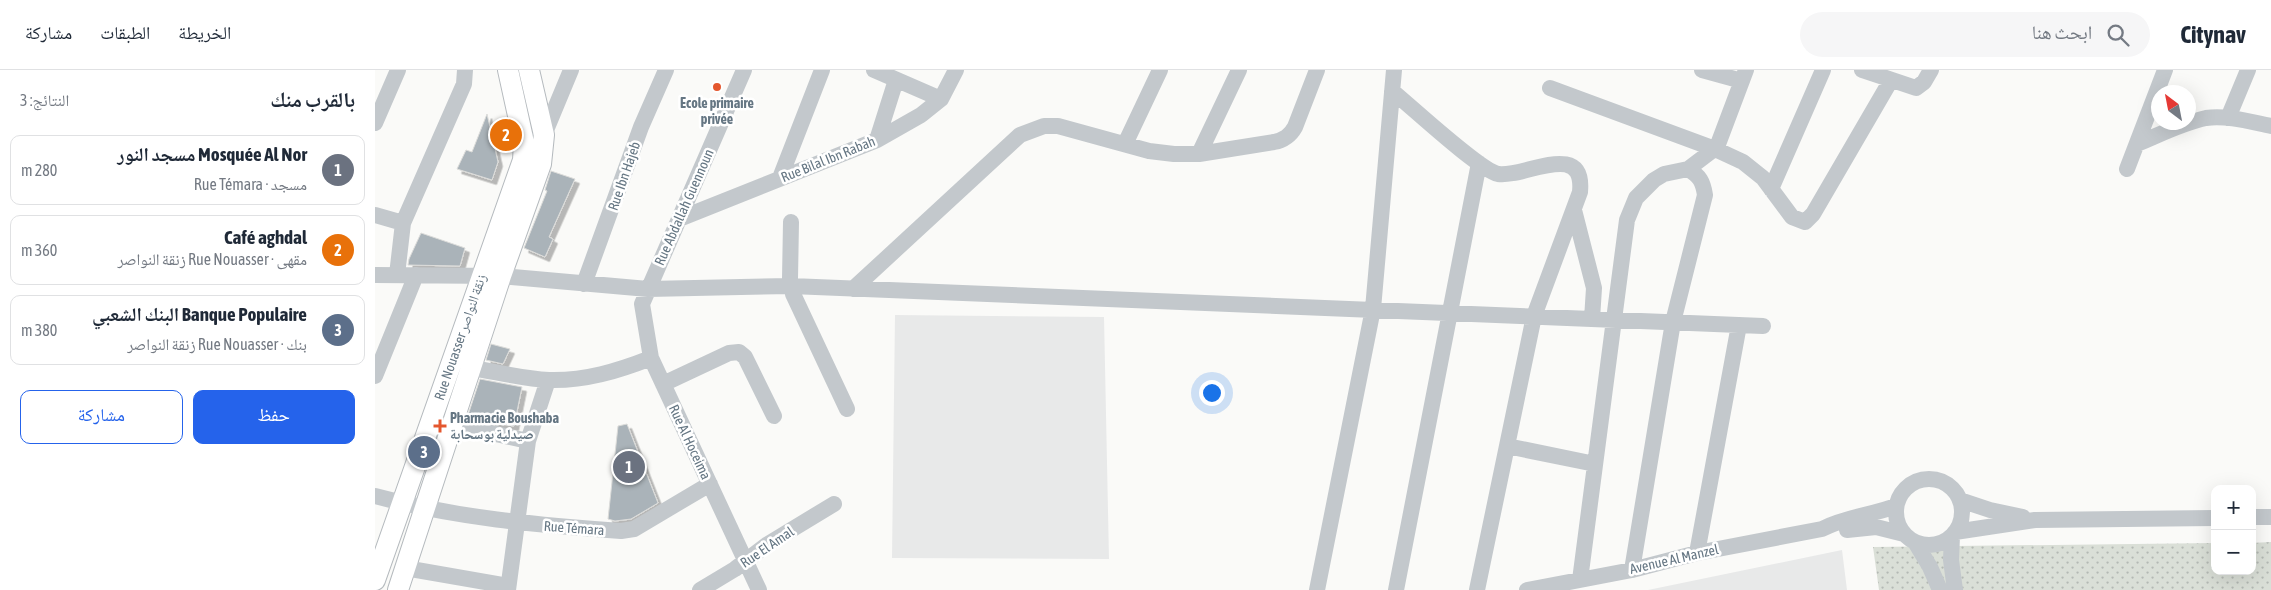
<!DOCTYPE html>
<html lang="ar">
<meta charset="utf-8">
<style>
:root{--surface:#fff;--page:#f6f6f7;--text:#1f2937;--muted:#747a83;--line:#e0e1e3;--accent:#2563eb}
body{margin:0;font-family:"Asap Condensed","Noto Naskh Arabic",sans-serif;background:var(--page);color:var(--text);direction:rtl}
.controls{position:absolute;right:15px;bottom:15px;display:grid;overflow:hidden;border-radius:10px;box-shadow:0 5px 20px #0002}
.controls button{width:45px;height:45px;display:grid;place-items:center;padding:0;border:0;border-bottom:1px solid var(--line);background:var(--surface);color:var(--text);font:25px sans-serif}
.compass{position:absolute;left:1776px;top:15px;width:45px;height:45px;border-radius:50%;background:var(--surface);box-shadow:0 5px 20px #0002;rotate:328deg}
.you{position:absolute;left:836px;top:322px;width:18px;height:18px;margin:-12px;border:4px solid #fff;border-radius:50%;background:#1a73e8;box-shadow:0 0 0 8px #1a73e833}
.badge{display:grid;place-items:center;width:32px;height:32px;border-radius:50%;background:var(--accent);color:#fff;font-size:16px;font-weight:700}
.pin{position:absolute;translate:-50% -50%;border:2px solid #fff;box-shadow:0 1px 5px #0006}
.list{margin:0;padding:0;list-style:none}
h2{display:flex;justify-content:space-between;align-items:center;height:65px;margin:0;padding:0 20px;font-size:21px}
h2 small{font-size:16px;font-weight:400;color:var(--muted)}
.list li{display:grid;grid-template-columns:32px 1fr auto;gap:15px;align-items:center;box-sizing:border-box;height:70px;margin:0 10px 10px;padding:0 10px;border:1px solid var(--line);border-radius:10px}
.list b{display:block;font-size:19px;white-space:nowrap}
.list p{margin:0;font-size:16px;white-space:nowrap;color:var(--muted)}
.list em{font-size:16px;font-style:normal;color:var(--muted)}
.actions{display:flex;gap:10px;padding:15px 20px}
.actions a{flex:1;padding:11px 0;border:1px solid var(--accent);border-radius:10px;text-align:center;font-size:18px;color:var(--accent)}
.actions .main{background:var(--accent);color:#fff}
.icon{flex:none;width:28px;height:28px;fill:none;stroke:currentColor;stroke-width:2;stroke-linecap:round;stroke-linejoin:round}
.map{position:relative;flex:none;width:1896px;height:520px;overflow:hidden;direction:ltr}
header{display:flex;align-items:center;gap:30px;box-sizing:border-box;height:70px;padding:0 25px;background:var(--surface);border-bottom:1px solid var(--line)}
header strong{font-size:24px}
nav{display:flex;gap:28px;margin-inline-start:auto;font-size:18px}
.search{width:350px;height:45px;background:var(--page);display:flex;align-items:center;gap:12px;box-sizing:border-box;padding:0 18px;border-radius:28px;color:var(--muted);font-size:19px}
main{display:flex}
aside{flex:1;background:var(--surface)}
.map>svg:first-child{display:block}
.built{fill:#e8e9e9}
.grass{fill:url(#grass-dots)}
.building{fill:#aab3b9;stroke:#dcdcda;filter:url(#shadow)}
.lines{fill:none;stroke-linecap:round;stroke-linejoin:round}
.major-casing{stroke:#b5babe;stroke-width:22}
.minor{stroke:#c3c8cc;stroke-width:16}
.major{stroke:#fff;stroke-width:20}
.poi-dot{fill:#e4572e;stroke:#fff;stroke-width:2}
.labels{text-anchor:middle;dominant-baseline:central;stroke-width:5;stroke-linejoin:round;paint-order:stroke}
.poi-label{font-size:14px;font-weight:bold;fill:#657683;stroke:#fff}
.street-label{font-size:14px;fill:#657683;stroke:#fff}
</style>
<header>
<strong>Citynav</strong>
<div class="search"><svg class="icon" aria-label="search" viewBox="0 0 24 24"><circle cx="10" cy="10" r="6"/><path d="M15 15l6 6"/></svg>ابحث هنا</div>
<nav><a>الخريطة</a><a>الطبقات</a><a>مشاركة</a></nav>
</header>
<main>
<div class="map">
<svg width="1896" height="520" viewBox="0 0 1896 520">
<defs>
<pattern id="grass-dots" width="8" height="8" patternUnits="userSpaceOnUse" patternTransform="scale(1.25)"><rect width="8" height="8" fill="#dadfd7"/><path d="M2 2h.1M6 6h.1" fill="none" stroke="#b4b9b4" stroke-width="1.8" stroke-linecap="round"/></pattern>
<filter id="shadow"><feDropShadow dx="4.5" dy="4.5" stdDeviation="0" flood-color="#0004"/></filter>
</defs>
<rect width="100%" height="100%" fill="#fafaf8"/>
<path class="built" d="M520,245L729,247L734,489L517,488Z
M1467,480L1472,520H1273Z"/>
<path class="grass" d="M1896,472V520H1504L1498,477L1840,473V501H1877V473Z"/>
<path class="building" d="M112,44L123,92L117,110L82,99L91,80L97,82Z
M176,101L200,109L174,167L178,169L170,187L149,178L172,121L170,120Z
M46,163L90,178L85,196L33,195L34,189Z
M116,274L135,279L128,294L111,290Z
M105,309L147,317L139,356L92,348Z
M252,354L283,433L256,449L240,451L233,449L243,356Z"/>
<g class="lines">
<g class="major-casing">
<path id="major" d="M0,510L148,90L149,73L133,0
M23,520L126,206L166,94L169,65L154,0"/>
</g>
<path class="minor" d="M369,0L267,234L276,288L384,520
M499,0L566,29
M1327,0L1367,11
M1487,0L1541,18L1549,12L1556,0
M1175,18L1340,79L1368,92L1388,108L1417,147L1430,152L1438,144L1516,10
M1017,21C1037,37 1104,100 1123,104C1149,108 1210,69 1205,122L1159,246L1102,520
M1853,48L1873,0
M0,53L23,0
M165,66L169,65L196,0
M502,70L521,10
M750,74L785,0
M1762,74C1784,65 1807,53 1831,48C1852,45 1876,52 1896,56
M824,84L864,0
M1752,99L1790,0
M405,108L447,0
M1396,119L1448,0
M1199,140L1219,218L1217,249
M0,145L28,153
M304,149L502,70L546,45L566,29L581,0
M416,152L415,209L418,224L472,339
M0,205L126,206L273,219L416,216L1388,256
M22,205L28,153L89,14L90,0
M209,214L266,57L291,0
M478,219L645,65L669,56H683L774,81L799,84H824L899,72C909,70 915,66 920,57L942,0
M97,298C122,302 149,309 174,310C210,311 243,301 276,288
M0,306L41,205
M288,314L354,283L364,282L370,287L399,346
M79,355L153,371
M1132,376L1220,394
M1521 442a33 33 0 1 1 66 0a33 33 0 1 1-66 0Z
M0,426C81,448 162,455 246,461L259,459L335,414
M1585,430L1615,440L1648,447
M1877,447H1896
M1472,460L1501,457L1529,464
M1580,462L1660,450L1840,448
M1577,466L1576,490L1580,520
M1540,472L1555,497L1565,520
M1322,483L1364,255
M30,498L133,516
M1257,500L1298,252L1330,125C1328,112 1325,106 1313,99
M1205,510L1252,150L1261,128L1279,110L1289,104L1313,99L1342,77L1371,0
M133,520L153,371L173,310
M325,520L360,499L393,474L459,434
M942,520L998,239L1019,0
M1021,520L1104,93
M1152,520L1257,500L1322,483L1447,459C1470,447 1497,445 1521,436"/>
<use href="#major" class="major"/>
</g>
<g class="poi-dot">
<circle cx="342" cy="17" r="5"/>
<path d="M62.5 348.5h5v5h5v5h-5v5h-5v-5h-5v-5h5z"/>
</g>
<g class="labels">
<g class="poi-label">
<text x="342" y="33">Ecole primaire<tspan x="342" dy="16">privée</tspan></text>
<text x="75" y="348" text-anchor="start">Pharmacie Boushaba<tspan x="75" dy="16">صيدلية بوسحابة</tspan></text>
</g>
<g class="street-label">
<text transform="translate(453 89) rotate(-22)">Rue Bilal Ibn Rabah</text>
<text transform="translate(249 106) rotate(-71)">Rue Ibn Hajeb</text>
<text transform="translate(309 137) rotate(-66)">Rue Abdallah Guennoun</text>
<text transform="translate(85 267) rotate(-71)">Rue Nouasser زنقة النواصر</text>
<text transform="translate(315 372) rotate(65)">Rue Al Hoceima</text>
<text transform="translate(199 458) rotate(4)">Rue Témara</text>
<text transform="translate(392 477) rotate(-34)">Rue El Amal</text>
<text transform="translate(1299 489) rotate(-13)">Avenue Al Manzel</text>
</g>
</g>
</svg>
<div class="controls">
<button>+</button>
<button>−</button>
</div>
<svg class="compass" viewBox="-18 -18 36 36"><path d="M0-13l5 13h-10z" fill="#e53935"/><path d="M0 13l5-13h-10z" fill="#747a83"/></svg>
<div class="you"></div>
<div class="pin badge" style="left:254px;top:397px;background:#6b7280">1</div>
<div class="pin badge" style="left:131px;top:65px;background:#e8710a">2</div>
<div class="pin badge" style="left:49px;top:382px;background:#5c6f8a">3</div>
</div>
<aside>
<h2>بالقرب منك<small>النتائج: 3</small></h2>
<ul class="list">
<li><span class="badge" style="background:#6b7280">1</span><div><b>Mosquée Al Nor مسجد النور</b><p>مسجد · Rue Témara</p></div><em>280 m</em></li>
<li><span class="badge" style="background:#e8710a">2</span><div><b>Café aghdal</b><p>مقهى · Rue Nouasser زنقة النواصر</p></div><em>360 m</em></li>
<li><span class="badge" style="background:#5c6f8a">3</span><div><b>Banque Populaire البنك الشعبي</b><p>بنك · Rue Nouasser زنقة النواصر</p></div><em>380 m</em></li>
</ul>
<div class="actions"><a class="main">حفظ</a><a>مشاركة</a></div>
</aside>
</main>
